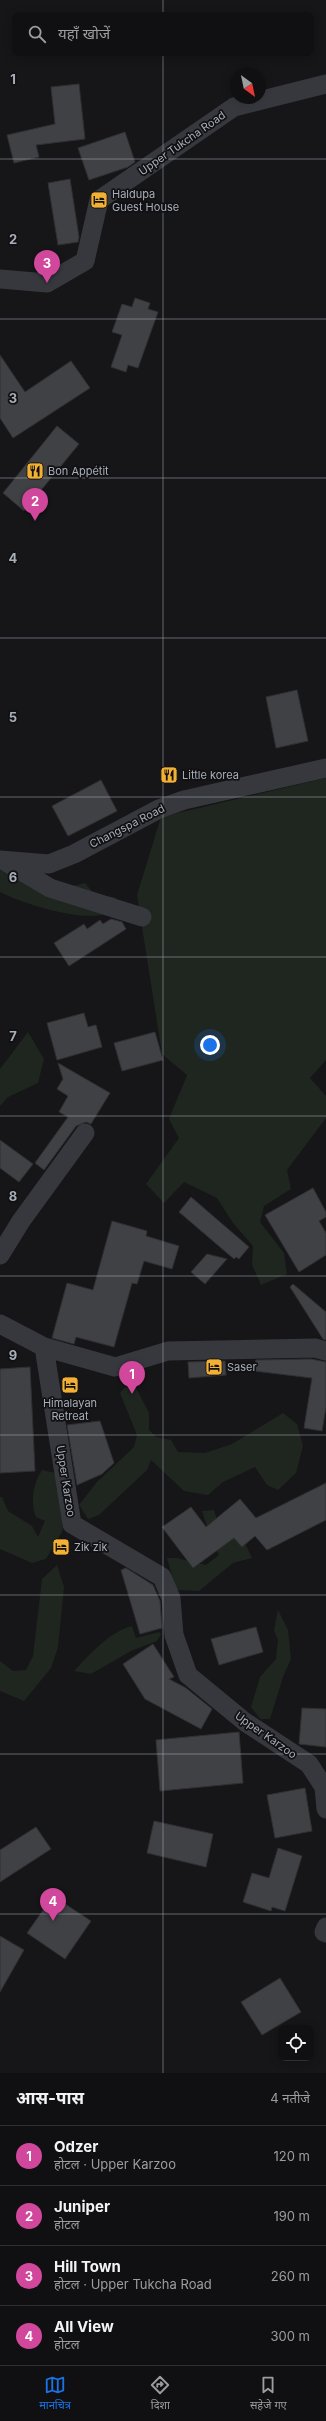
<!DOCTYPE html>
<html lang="hi">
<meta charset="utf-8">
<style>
:root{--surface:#101012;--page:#19191b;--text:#f1f3f6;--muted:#9c9d9f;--line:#303032;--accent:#1a73e8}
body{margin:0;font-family:Inter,"Noto Sans Devanagari",sans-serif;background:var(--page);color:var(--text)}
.controls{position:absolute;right:12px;bottom:12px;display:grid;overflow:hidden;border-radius:8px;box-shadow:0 2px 10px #0003}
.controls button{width:36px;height:36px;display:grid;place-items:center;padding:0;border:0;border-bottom:1px solid var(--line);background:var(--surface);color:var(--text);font:20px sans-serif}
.compass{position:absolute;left:230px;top:68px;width:36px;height:36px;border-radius:50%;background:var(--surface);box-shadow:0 2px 10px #0003;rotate:147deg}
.you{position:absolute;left:210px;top:1045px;width:14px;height:14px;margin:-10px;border:3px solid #fff;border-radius:50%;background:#1a73e8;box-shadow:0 0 0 6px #1a73e833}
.badge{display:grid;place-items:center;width:26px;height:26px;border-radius:50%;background:var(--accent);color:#fff;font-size:13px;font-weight:700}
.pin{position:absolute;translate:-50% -33px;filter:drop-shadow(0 1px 2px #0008)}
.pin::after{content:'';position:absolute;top:21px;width:14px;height:12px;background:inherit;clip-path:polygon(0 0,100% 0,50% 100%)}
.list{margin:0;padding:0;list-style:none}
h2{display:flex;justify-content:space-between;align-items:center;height:52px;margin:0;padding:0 16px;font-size:17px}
h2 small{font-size:13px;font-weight:400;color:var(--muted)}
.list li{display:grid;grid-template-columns:26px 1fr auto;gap:12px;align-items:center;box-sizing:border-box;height:60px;padding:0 16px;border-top:1px solid var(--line)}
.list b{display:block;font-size:15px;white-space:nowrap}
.list p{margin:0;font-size:13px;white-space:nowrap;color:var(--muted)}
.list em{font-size:13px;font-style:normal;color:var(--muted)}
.icon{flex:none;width:22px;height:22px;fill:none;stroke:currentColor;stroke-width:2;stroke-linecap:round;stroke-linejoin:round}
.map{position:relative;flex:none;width:326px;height:2073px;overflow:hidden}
.search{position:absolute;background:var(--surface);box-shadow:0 2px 10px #0003;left:12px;right:12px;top:12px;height:44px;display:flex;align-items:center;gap:10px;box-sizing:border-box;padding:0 14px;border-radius:8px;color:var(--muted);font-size:15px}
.sheet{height:292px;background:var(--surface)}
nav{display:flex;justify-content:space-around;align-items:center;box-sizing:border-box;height:56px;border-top:1px solid var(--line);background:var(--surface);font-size:11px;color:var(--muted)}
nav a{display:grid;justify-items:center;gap:2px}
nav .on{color:var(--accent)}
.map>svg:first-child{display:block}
.green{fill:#1e261f}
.building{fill:#404145;stroke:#303034}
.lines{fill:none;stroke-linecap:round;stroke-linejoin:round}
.street{stroke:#37383d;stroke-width:19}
.grid{fill:none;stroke:#a8adb8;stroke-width:1;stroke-opacity:0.55}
.labels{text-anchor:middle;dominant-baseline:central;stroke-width:3.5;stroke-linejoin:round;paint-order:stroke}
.street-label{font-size:11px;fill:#a8adb8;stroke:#111113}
.poi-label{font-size:11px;fill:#a8adb8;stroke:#111113;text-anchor:start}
.grid-label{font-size:13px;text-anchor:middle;font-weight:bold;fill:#a8adb8;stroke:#111113;stroke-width:3.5;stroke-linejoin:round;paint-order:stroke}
</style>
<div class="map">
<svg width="326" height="2073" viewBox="0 0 326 2073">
<rect width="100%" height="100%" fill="#161618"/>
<path class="green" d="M326,778V1060L310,1078L326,1096V1118L287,1170L291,1189L264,1206L260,1222L284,1253L287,1274L261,1285L252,1265L253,1246L233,1223L217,1198L184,1182L164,1203L146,1184L179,1138L169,1119L187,1075L162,1054L137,895L161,817Z
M0,863C23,864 42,866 57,885L73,886L85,883L96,896L115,897L119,902C116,906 113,911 108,913C84,923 23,904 0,892Z
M28,1032L44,1059L38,1083L8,1097L0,1106V1069Z
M128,1384L136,1388L149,1413V1430L156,1437L171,1440L178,1452L205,1453L232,1444L283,1413L297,1424L303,1446L296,1473L278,1490L267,1485L255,1467L223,1482L208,1495L184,1491L151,1460L147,1470L99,1515L88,1519L79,1505L97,1482L134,1447L137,1435L120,1393Z
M42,1470L56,1473L60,1486L63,1530L46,1559L32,1563L0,1549V1497H2L8,1511L32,1526L38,1537L45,1521L36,1517C30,1502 33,1484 42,1470Z
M214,1510L221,1533H240L252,1558L233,1563L199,1591L176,1590L167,1558H177L206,1565L219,1555L213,1545L202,1511Z
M57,1565L64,1587L58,1647L51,1668L24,1701L0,1691V1661L13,1671L26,1670L33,1656L42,1579Z
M278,1610L288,1630L291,1659L283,1677L270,1719H260L251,1707L260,1677L276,1659L278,1640L274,1630Z
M132,1626L136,1638L159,1632L161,1634L157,1641L131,1651L91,1674L74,1671C89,1655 110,1631 132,1626Z"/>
<path class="building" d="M79,84L85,139L36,145L39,157L14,163L7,135L55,124L51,87Z
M125,132L135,162L128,167L89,180L78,148Z
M70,179L79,237L78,242L58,245L48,183Z
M135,298L150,303L148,309L158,312L138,368L128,365L126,372L111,367L122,335L112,332L122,304L132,307Z
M0,355L25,392L71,361L90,388L13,438L0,418Z
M57,426L79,444L24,511L3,493Z
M297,690L308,741L276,748L266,697Z
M101,780L117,811L68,836L52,806Z
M111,919L122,922L126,929L69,966L54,943L84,924L87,929L100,920L103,924Z
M84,1013L88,1027L96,1025L102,1047L57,1060L47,1023Z
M155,1032L163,1060L122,1071L114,1043Z
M58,1063L110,1093L91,1124L86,1122L76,1126L44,1170L35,1163L68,1117L59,1112L68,1096L57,1089L63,1079Z
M0,1140L33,1164L19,1182L0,1168Z
M313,1188L326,1212V1217L319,1221L326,1233V1255L299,1272L265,1215Z
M191,1197L249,1247L239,1259L236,1257L234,1259L179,1212Z
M112,1221L147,1231L146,1236L179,1246L172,1269L144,1261L137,1284L132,1283L114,1347L76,1337L74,1344L52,1338L67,1283L93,1290Z
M207,1254L227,1259L205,1284L191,1272Z
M293,1284L326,1312V1340L323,1339L290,1287Z
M311,1359L326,1362V1407L322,1431L304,1428L312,1378L254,1371L256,1360Z
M225,1361L226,1375L189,1378L188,1362Z
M30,1367L35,1471L0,1473V1369Z
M100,1421L114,1463L102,1474L77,1485L67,1425Z
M326,1483V1520L267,1550L255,1536L242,1547L234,1538L193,1568L162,1527L191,1507L206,1527L240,1499L256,1518Z
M126,1568L153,1585L160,1601L162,1628L140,1634L121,1570Z
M256,1627L263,1652L219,1665L211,1639Z
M153,1644L174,1677L169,1679L186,1688L212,1709L201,1729L145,1699L123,1664Z
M302,1708L326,1709V1747L299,1744Z
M239,1732L243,1783L160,1791L156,1740Z
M305,1788L312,1831L275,1838L267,1795Z
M154,1821L213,1834L206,1867L147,1853Z
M36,1827L51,1849L0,1882V1850Z
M278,1848L302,1856L285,1911L272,1907L271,1911L243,1902L252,1873L269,1878Z
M53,1896L91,1921L65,1959L27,1933Z
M0,1936L24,1950L0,1992Z
M280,1978L301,2012L262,2035L241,2002Z"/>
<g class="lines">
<path class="street" d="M0,279L47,283L85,261L99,200L234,107L326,84
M0,860L49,864L74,854L159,809L184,800L326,768
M8,863L50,888L142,917
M0,1255L21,1221L85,1133
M0,1324L44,1347L72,1524L162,1577L171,1598L174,1635L188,1675L245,1722L309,1764L324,1787L326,1809
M44,1347L115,1367L168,1351L315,1348L326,1351
M326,1927L324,1932L326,1933"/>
</g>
<path class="grid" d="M163,0V15M163,53V2073M0,159H326M0,319H326M0,478H326M0,638H326M0,797H326M0,957H326M0,1116H326M0,1276H326M0,1435H326M0,1595H326M0,1754H326M0,1914H326"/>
<defs>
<g id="hotel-square" transform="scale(0.9)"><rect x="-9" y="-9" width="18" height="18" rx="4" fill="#f2b134" stroke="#111113"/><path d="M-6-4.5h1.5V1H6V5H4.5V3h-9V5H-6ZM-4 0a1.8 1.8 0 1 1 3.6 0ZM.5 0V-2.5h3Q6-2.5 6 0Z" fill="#111"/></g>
<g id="restaurant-square" transform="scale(0.9)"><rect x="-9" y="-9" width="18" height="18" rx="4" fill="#f2b134" stroke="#111113"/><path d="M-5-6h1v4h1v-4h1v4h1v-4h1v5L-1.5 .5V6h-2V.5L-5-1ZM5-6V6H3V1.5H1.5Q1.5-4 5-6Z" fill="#111"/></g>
</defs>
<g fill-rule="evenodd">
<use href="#hotel-square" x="99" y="200"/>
<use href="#restaurant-square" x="35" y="471"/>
<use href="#restaurant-square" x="169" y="775"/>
<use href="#hotel-square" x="214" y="1367"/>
<use href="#hotel-square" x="70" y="1385"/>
<use href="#hotel-square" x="61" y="1547"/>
</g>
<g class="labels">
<g class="street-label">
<text transform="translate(182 143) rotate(-35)">Upper Tukcha Road</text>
<text transform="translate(127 826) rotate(-27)">Changspa Road</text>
<text transform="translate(66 1481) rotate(81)">Upper Karzoo</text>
<text transform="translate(266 1735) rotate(35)">Upper Karzoo</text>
</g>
<g class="poi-label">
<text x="112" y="194">Haldupa<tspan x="112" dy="13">Guest House</tspan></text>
<text x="48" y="471">Bon Appétit</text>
<text x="182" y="775">Little korea</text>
<text x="227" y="1367">Saser</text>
<text x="70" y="1403" text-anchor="middle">Himalayan<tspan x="70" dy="13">Retreat</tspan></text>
<text x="74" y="1547">Zik zik</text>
</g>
</g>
<g class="grid-label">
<text x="13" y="84">1</text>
<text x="13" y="244">2</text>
<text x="13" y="403">3</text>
<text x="13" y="563">4</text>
<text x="13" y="722">5</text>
<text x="13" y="882">6</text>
<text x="13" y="1041">7</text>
<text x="13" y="1201">8</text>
<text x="13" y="1360">9</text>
</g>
</svg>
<div class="controls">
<button><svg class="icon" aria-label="locate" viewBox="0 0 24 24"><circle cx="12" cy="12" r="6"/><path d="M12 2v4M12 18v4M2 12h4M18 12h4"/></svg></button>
</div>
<svg class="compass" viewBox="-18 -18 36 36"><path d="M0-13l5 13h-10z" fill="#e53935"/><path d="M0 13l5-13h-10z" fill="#9c9d9f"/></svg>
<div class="you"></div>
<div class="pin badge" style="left:132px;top:1394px;background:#d1479c">1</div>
<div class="pin badge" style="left:35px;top:521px;background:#d1479c">2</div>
<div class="pin badge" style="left:47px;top:283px;background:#d1479c">3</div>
<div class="pin badge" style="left:53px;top:1921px;background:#d1479c">4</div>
<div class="search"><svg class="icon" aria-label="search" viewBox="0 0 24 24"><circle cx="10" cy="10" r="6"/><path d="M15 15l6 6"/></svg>यहाँ खोजें</div>
</div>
<section class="sheet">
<h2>आस-पास<small>4 नतीजे</small></h2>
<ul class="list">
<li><span class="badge" style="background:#d1479c">1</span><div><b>Odzer</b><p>होटल · Upper Karzoo</p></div><em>120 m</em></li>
<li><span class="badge" style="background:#d1479c">2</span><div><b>Juniper</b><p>होटल</p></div><em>190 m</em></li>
<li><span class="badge" style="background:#d1479c">3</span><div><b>Hill Town</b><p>होटल · Upper Tukcha Road</p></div><em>260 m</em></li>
<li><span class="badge" style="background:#d1479c">4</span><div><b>All View</b><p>होटल</p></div><em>300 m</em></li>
</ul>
</section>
<nav>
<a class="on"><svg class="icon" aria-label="map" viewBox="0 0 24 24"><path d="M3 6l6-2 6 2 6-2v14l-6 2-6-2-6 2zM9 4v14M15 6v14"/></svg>मानचित्र</a>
<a><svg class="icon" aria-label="directions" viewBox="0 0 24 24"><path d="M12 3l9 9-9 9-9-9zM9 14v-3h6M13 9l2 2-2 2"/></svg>दिशा</a>
<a><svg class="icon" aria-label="saved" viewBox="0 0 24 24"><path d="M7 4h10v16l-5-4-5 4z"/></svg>सहेजे गए</a>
</nav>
